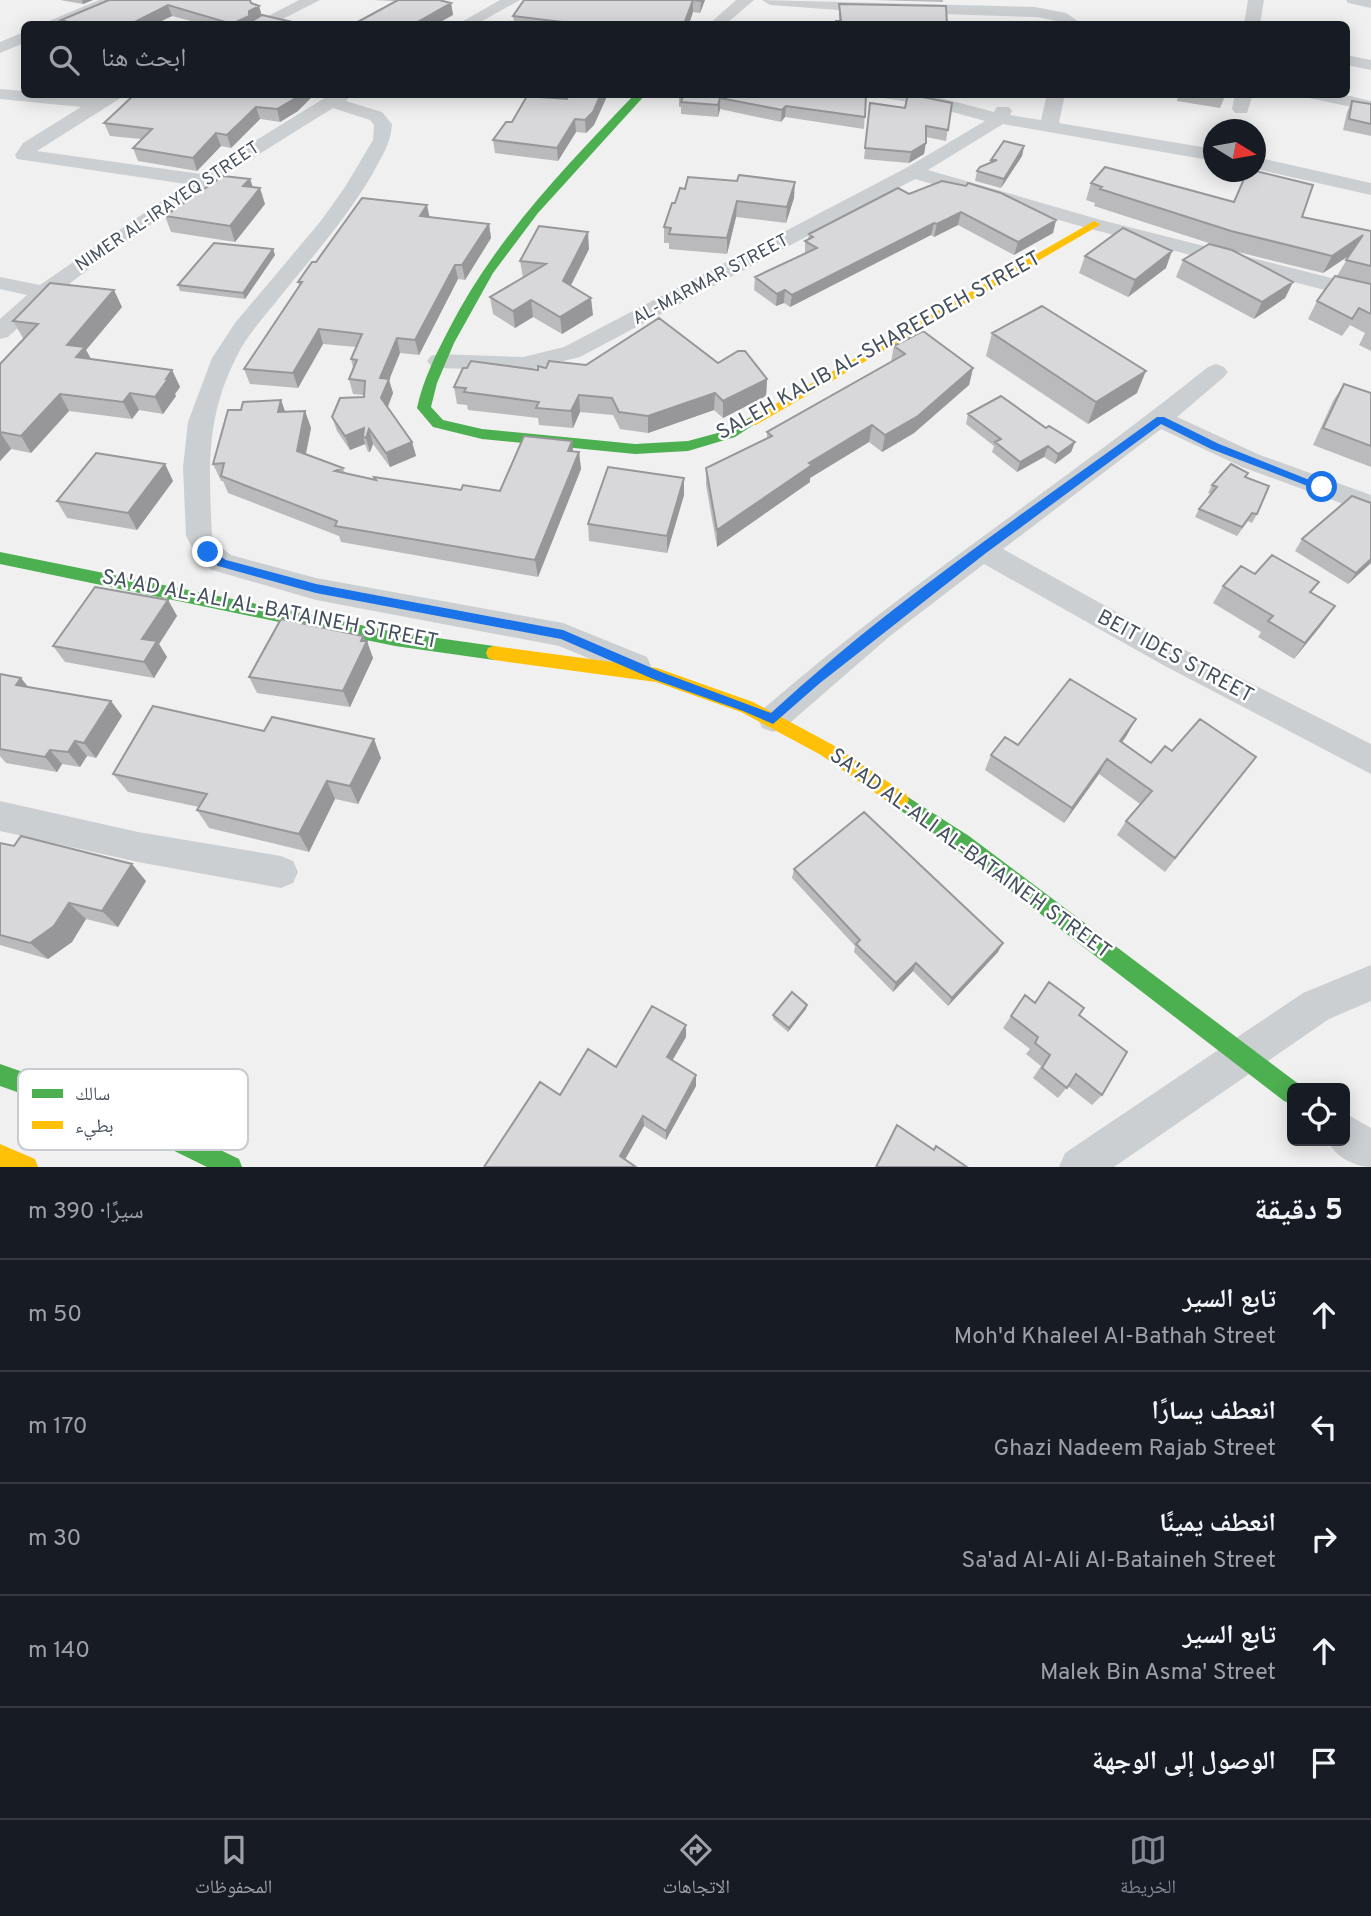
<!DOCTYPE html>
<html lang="ar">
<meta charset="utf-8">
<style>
:root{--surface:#171b24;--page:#20242c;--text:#f1f3f6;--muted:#9ea1a6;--line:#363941;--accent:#828992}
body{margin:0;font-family:Overpass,"Noto Naskh Arabic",sans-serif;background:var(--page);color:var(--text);direction:rtl}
.controls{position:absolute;right:21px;bottom:21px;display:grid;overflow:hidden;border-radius:10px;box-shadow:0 4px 18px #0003}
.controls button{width:63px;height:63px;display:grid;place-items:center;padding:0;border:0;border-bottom:2px solid var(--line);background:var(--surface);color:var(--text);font:35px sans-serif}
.compass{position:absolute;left:1203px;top:119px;width:63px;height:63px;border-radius:50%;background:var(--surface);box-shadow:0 4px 18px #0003;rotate:101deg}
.stop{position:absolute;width:21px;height:21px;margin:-16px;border:5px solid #1a73e8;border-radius:50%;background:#fff}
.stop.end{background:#1a73e8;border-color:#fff;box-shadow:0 2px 7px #0008}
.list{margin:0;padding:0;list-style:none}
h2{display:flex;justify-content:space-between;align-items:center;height:91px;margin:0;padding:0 28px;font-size:30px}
h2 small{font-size:23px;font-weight:400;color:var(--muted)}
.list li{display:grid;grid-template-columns:46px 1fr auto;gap:21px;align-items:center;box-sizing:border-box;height:112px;padding:0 28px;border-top:2px solid var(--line)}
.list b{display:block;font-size:26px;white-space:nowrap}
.list p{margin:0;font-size:23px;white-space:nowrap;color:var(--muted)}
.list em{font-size:23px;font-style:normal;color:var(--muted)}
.icon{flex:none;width:38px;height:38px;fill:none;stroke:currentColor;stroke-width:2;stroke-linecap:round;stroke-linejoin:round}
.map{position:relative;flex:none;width:1371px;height:1167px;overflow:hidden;direction:ltr}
.search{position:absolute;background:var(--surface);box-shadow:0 4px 18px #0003;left:21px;right:21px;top:21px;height:77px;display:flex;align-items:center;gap:18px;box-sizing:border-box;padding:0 24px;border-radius:10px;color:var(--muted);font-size:26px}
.sheet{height:651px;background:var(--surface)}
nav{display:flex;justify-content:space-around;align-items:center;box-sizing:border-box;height:98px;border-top:2px solid var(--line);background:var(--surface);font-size:19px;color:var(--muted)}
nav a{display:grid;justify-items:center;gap:4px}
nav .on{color:var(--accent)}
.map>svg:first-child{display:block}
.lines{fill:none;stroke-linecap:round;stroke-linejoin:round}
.street{fill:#cccfd1;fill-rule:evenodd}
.fast{fill:#4caf50;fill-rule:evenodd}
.slow{fill:#ffc107;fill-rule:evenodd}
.wall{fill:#bababc}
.shaded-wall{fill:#979799}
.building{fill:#d8d8db;stroke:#979799;stroke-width:2}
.route{fill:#1a73e8}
.labels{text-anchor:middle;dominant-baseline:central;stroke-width:5;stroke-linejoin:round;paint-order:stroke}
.far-street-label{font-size:18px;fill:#46515f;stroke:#fff}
.street-label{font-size:21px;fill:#46515f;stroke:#fff}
.key{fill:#fff;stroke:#c8cbcf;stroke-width:2}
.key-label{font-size:19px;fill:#46515f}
</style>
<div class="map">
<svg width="1371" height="1167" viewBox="0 0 1371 1167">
<rect width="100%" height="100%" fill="#f1f0f0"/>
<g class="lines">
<path class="street" d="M99,0H121L68,24H47L49,21Z
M299,0H320L273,24H253Z
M500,0H520L477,24H458Z
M736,0H754L726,24H709Z
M762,0L1035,7L1066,13L1082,24C1066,25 1052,19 1035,17L852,11L770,5Z
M1248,0H1264L1260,24H1244Z
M1346,0H1371V8L1348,3Z
M24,32V43L0,53V42Z
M1346,55L1371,60V70L1346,65Z
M0,89L24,91V94L96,98L104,94H127L37,151L201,174L331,94H352L346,101L382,112L392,124C391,143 382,156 373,173C348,216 315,254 283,293C267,314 247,334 236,358C205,419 209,470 212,536L218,545L231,555L249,560L316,578L563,623L647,657L651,666L647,675L636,678L559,646L316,600L212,570L198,559L186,536L183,467L188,422L212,358L235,323L320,222L345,187L373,140L374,125L370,120L333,108L208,186L125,242L49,299L8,337L0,339V319L27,295L0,289V277L40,285L186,184L17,159L15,155L23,143L81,107L0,99Z
M881,94H926L994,112L997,107H1009L1012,111L1010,115L1041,120L1047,94H1065L1059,123L1214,149V161L1003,124L928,170L1101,220L1371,288V302L1087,228L915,179L580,357L523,371L439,368L431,366L427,361L431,356L439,354L523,357L564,347L906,168L985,121L927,105L883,98Z
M1235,94H1253L1247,113H1235L1232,109Z
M1307,94H1342L1371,101V111L1309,98Z
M1256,157L1371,183V195L1256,169Z
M1216,364L1224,367L1228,372L1224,377L1177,417L1260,455L1371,495V514L1242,467L1161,429L1003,549L1183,649L1371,744V774L1163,665L984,564L890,636L784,728L773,732L762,728L758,719L762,710C904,586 1061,485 1208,367Z
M0,801L138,832L281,856L293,861L298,872L293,883L281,888L138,862L0,831Z
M1371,965V1001L1329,1019L1114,1167H1059L1065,1153L1303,993Z
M1345,1113L1371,1128V1167C1355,1167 1335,1157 1328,1141H1345Z"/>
<path class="fast" d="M635,94H646L538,213L493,273L454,343L437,383L431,407L443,420L482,429L635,444L688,441L725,431L751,417L758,422L735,437L688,451L635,454L482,439L433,427L417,408C423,380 436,354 449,329C495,239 565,167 635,94Z
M0,552L395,632L494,646L500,648L502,653L500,658L494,660L395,646L0,564Z
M900,792L969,836L1300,1085L1301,1088H1292V1104L1284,1101L955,848L894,806L891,800L894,794Z
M0,1064L152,1117L239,1159L242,1167H207L148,1138L0,1086Z"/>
<path class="slow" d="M1094,221L1100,224L1098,226L756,425H746L744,422Z
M494,646L657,668L753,702L833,745L906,794L909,800L906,806L900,808L894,806L821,755L741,712L656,682L494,660L488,658L486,653L488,648Z
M0,1144L35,1159L38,1167H0Z"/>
</g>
<path class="wall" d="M60,0H93L83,4Z
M104,0H250L251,3L262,15L301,24H202L172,16L155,24H62L61,20L105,2Z
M373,0H439L451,3L453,15L395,1Z
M524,0H705L700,13L693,12L689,24H514L513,16Z
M873,0H943V2Z
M839,4L947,24H836V21H839Z
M135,94L298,111L280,122L260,119L231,148L221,146L197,171L138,161L133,148L141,139L110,136L104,123Z
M569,94H608L594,125L586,133L576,132L558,161L495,153L493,140L512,122L567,99Z
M679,94H866L864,129L785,117L781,122L720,109L718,117L681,114V107H679Z
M1178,94H1226L1220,108L1177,101Z
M1352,101L1371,104V136L1343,130L1347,112Z
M870,103L905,108L952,103L946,141L926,137L924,154L909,163L864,159Z
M1024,146L1022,156L1001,188L975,181L977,171L990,163L991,160Z
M250,179L253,187L265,204L235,242L171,232L165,216Z
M1091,183L1234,202L1371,231V351L1359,345L1365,333L1350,325L1342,336L1308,319L1317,301L1337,276L1349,256L1323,273L1234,251L1293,282L1285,298L1254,319L1176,277L1183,260L1215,245L1094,206L1095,203L1086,200Z
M909,194L1056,220L1053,233L1014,255L958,225L934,237L931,235L790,307L784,303L776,306L754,290L755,277L805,254V241L808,239L809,234Z
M794,198L786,223L736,217L727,254L669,249V243H664V227L672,203Z
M429,217L489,224L491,238L465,280L458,279L419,355L400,353L389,380L393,393L388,407L412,442L416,456L390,467L373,444L370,452H368L365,444L350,450L337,431L332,417L364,397V395L353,394L349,379L353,368L351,359L356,347L323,344L298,388L250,384L244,369L299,286L298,282L316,262Z
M273,249L275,255L245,299L180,291L178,285Z
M589,249L571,286L593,315L562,334L533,317L515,328L493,314L490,297L523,278L520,261Z
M1085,256L1166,268L1128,297L1079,273Z
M122,307L86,350L91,359L172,370L180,387L175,394L176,396L163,414L139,410L132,419L69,411L31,453L11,449L0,461V364L24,338H23L13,321Z
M992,333L1137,393L1088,424L986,356Z
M894,346L973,368L969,385L914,433L882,452L869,442L810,478V482L717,547L706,485V468L767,439V432L891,362Z
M718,363L767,379L766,396L723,418L714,410L648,433L620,429L613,415L580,412L573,428L539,425L538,418L468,410L467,405L457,404L454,387L546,368L586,365Z
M1344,384L1371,393V467L1313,445L1333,401Z
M281,400L285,412L305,411L311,428L306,454L343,468L345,473L375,480L374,477L461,490L500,491L573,451L579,452L581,469L538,577L341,542L339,536L228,493L223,481H221L213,464L241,410Z
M968,414L1046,428L1075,442L1071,452L1055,464L1044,457L1017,472L992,452L994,446L966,424Z
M165,464L173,481L137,530L67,518L57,501Z
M1248,473L1246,477L1257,514L1252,523L1248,521L1237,536L1195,517L1199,509L1211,494L1208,493L1212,485Z
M684,495L667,553L589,541L588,524Z
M1371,503V563L1348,584L1295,551L1302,539Z
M1255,574L1319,582L1311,593L1323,623L1294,659L1258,637L1261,632L1213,603L1223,586Z
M168,600L177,616L159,644L167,657L154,678L65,662L53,646Z
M363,636L373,658L350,707L257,693L249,677Z
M0,674L28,687L111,701L122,716L96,758L87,756L80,767L62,764L57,772L6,763L0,756Z
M1127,735L1122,742L1151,763L1172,751L1256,757L1165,872L1117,835L1126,821L1140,804L1099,774L1064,823L985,770L991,755Z
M381,758L358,804L335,799L309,852L209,828L197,810L199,807L128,792L113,774Z
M0,843L146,881L118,927L86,919L72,942L48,959L0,945Z
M794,869L998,952L948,1006L913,971L893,992L854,952L855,946L792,878Z
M1025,995L1035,1003L1079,1015L1102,1095L1092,1105L1068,1086L1058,1098L1033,1078L1041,1066L1026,1054L1030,1049L1003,1028Z
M807,1005L806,1009L788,1032L773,1019V1015Z
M686,1037L672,1060L696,1086L666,1140L644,1126L625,1159L484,1167L560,1095L616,1067Z"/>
<path class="shaded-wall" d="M82,0H93L83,4Z
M250,0L253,9L259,6L262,16L252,24H232Z
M693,0V12L689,24H684Z
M701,0H705L700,13Z
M451,3L453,15L437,24H414Z
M168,5L172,16L155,24H131Z
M299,94H315L298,111L280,122L277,109Z
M601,94H608L594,125L586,133L585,120Z
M720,98V109L718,117V105Z
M786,106L785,117L781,122L782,110Z
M256,107L260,119L231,148L227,135Z
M575,119L576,132L558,161L557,148Z
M216,133L221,146L197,171L193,158Z
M926,143L924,154L909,163L911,152Z
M1024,146L1022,156L1001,188L1004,179Z
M250,179L255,194L260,188L265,204L235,242L230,226L243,186Z
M795,182L794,198L786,223L787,207Z
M737,201L736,217L727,254V238Z
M427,205L430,219L420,216Z
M961,212L958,225L934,237L937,224Z
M1056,220L1053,233L1014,255L1018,242Z
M934,223L931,235L790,307L792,295Z
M489,224L491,238L465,280L462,265Z
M588,232L589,249L564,298L563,281Z
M1363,235L1354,252L1323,273L1332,256Z
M273,249L275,255L245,299L243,293Z
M1172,251L1166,268L1128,297L1135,280Z
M455,265L458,279L419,355L415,340Z
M1293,282L1285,298L1254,319L1262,302Z
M114,290L122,307L86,350L94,364L85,374L67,345Z
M785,290L784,303L776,306L777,294Z
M591,298L593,315L562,334L560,317Z
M531,300L533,317L515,328L513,311Z
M319,329L323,344L298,388L293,373Z
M397,338L400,353L389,380L393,393L385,413L381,398L380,378Z
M973,368L969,385L914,433L882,452L885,435Z
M172,370L180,387L175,394L176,396L163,414L155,397Z
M1146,371L1137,393L1088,424L1096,402Z
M767,379L766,396L723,418V401Z
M130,393L139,410L132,419L123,402Z
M715,393L714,410L648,433V416Z
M60,394L69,411L31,453L21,436Z
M579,395L580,412L573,428L571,411Z
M281,400L287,417L278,412Z
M305,411L311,428L303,467L297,451Z
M872,425L869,442L810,478V482L717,547V530L809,463Z
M364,428L369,429L373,444L370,452L366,438L363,437L365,444L350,450L345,436Z
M0,432L11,449L0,461Z
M572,441L574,458L568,451Z
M412,442L416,456L390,467L386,453Z
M1075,442L1071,452L1055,464L1058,454Z
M1048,446L1044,457L1017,472L1020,462Z
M579,452L581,469L538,577L535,560Z
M165,464L173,481L137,530L128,513Z
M684,478V495L667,553V536Z
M1371,559V563L1348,584L1356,573Z
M168,600L177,616L159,644L167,657L154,678L144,662L142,639Z
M1335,606L1323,623L1294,659L1305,643Z
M363,636L366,644L367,641L373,658L350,707L343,691Z
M21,678L33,693L16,685Z
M111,701L122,716L96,758L84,743Z
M1136,719L1127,735L1112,757L1120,741Z
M374,739L381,758L358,804L350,786Z
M75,741L87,756L80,767L68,752Z
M50,750L62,764L57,772L45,757Z
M1107,759L1099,774L1064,823L1072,808Z
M327,781L335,799L309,852L299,834Z
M132,864L146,881L118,927L102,911Z
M69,903L86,919L72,942L48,959L30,943Z
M1003,943L998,952L948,1006L952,998Z
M916,963L913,971L893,992L896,983Z
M807,1005L806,1009L788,1032L789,1028Z
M686,1025V1037L668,1068L667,1057Z
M696,1075V1086L666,1140V1131Z
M643,1116L644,1126L622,1165L620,1156Z"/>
<path class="building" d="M109,0H250L251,3L259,6L249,11V16L232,24L168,5L131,24H67L71,23L61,20Z
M398,0H439L451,3L414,24H354Z
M524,0H701L700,1L693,0L684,24H578H579L513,16Z
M839,4L946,6L947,24H836V21H841Z
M262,15L301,24H247Z
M135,94H299L294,99L277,109L256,107L227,135L216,133L193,158L133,148L152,129L104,123Z
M569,94H601L593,112L585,120L575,119L557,148L493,140L506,122H512L527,96L567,99Z
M679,94H866L865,117L786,106L782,110L720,98L718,105L681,102L683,96Z
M908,94L952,103L948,130L926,126V143L911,152L865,148L870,103L905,108Z
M1352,101L1371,104V124L1349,119Z
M1004,141L1024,146L1004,179L977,171L980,167L997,160H991Z
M1105,167L1234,202L1247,172L1256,171L1313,185L1302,217L1371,231V266L1346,260L1363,235L1332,256L1231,231L1100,189L1102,187L1091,183Z
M739,175L795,182L787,207L737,201L727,238L669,234L671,228L664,227L672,203H675L680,188L685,189L688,177L737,181Z
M223,176L250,179L243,186L260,188L230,226L165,216Z
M942,181L966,186L968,183L1001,193L1056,220L1018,242L961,212L937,224L934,223L792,295L785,290L777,294L755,277L817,248L805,241L813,237L809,234L898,188L909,194Z
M362,198L427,205L420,216L489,224L462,265H455L415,340L397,338L380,378L389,379L381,398L412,442L386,453L369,429L366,438L363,437L364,428L345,436L332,417L340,398L364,397L365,381L349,379L357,360L351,359L362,334L319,329L293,373L244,369L302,282H298L312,262H316Z
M539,226L588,232L563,281L591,298L560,317L531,300L513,311L490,297L546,264L520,261Z
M1123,228L1172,251L1135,280L1085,256Z
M214,243L273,249L243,293L178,285Z
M1209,244L1232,250L1293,282L1262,302L1183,260Z
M1335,276L1371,284V314L1359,308L1352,319L1317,301Z
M50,283L114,290L67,345L85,347L76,357L172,370L166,379H168L155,397L130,393L123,402L60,394L21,436L0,432V364L38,324L13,321Z
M1042,306L1146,371L1096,402L992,333Z
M659,318L718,363L738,351H745L767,379L723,401L715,393L648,416L619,412L612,398L579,395L571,411L536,408L539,402L464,392L466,388L454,387L463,368H467L471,361L538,370V366L546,368L549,361L586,365Z
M923,331L973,368L918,416L885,435L872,425L809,463L812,465L717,530L706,468L772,436L767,432L905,354L894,346Z
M1344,384L1371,393V446L1323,428Z
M1001,396L1046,428L1049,426L1075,442L1058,454L1048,446L1020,462L995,442L1001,439L968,414Z
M281,400L278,412L305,411L297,451L343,468L335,471L376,480L374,477L461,490L463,485L500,491L524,436L572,441L568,451L579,452L535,560L335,526L337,521L221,476L224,463L213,464L228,410H241L243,402Z
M96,453L165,464L128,513L57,501Z
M1231,464L1248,473L1245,477L1269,486L1257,514L1252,513L1242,527L1199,509L1217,487L1212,485Z
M608,467L684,478L667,536L588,524Z
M1352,496L1371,503V559L1356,573L1302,539Z
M1272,555L1319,582L1310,592L1335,606L1305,643L1268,621L1273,616L1223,586L1241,566L1255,574Z
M95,587L168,600L142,639L157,641L144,662L53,646Z
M281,619L363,636L361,641H367L343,691L249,677Z
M0,674L21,678L16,685L111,701L84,743L75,741L68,752L50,750L45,757L0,749Z
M1070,679L1136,719L1120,741L1151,763L1165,746L1172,751L1200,719L1256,757L1175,858L1126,821L1152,791L1107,759L1072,808L991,755L1005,737L1018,745Z
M153,706L264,731L272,717L374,739L350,786L327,781L299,834L197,810L207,794L113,774Z
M864,812L1003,943L952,998L916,963L896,983L856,944L860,940L794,869Z
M21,836L132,864L102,911L69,903L54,926L30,943L0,935V843L14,846Z
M1049,982L1084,1008L1079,1015L1127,1052L1102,1095L1076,1074L1067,1088L1042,1068L1050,1055L1035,1043L1038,1037L1011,1016L1025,995L1035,1003Z
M792,992L807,1005L789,1028L773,1015Z
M652,1006L686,1025L667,1057L696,1075L666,1131L643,1116L620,1156L636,1167H484L540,1082L560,1095L588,1049L616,1067Z
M897,1125L934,1150L936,1146L967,1167H876Z"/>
<path class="route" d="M1157,417H1164L1219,444L1327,487L1326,490H1318L1211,449L1161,424L986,553L820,683L773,724L743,711L653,679L561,639L316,593L218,566L203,552L208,548L226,560L316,584L563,630L661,672L771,713C890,603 1026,512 1157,417Z"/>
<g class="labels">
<g class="far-street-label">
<text transform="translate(168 207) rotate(-34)">NIMER AL-IRAYEQ STREET</text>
<text transform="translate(711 280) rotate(-28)">AL-MARMAR STREET</text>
</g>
<g class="street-label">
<text transform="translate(879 346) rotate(-29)">SALEH KALIB AL-SHAREEDEH STREET</text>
<text transform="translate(270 610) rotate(11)">SA'AD AL-ALI AL-BATAINEH STREET</text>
<text transform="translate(1175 657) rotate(28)">BEIT IDES STREET</text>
<text transform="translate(970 854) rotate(36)">SA'AD AL-ALI AL-BATAINEH STREET</text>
</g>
</g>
<rect x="18" y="1069" width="230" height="81" rx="10" class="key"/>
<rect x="32" y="1089" width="31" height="9" fill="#4caf50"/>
<rect x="32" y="1121" width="31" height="8" fill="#ffc107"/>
<g class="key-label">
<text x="75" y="1100">سالك</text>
<text x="75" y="1132">بطيء</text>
</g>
</svg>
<div class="controls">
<button><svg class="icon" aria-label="locate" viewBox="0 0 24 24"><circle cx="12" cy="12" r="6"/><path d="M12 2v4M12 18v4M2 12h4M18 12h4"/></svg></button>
</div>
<svg class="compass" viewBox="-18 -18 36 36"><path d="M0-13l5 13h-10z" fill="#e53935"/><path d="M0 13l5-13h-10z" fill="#9ea1a6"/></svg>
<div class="stop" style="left:1322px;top:487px"></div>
<div class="stop end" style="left:208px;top:552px"></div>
<div class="search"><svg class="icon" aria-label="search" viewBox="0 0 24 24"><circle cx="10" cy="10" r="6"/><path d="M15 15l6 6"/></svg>ابحث هنا</div>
</div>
<section class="sheet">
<h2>5 دقيقة<small>سيرًا · 390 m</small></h2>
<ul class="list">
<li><svg class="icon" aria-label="ahead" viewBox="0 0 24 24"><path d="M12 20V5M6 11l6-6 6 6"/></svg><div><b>تابع السير</b><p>Moh'd Khaleel Al-Bathah Street</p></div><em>50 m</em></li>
<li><svg class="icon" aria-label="left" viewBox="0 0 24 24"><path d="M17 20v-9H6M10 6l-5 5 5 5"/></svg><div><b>انعطف يسارًا</b><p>Ghazi Nadeem Rajab Street</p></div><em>170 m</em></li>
<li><svg class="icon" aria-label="right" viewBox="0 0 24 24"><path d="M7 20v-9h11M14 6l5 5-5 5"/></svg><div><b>انعطف يمينًا</b><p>Sa'ad Al-Ali Al-Bataineh Street</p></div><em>30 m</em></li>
<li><svg class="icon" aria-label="ahead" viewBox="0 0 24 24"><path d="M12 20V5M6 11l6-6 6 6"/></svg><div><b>تابع السير</b><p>Malek Bin Asma' Street</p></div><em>140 m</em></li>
<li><svg class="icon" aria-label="arrive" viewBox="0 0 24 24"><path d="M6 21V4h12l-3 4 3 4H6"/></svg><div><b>الوصول إلى الوجهة</b></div></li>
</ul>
</section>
<nav>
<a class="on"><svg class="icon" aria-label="map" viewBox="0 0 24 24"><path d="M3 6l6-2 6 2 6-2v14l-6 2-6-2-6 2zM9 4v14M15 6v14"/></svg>الخريطة</a>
<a><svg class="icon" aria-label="directions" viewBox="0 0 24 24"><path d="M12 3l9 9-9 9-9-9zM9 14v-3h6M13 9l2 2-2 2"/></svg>الاتجاهات</a>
<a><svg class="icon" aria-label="saved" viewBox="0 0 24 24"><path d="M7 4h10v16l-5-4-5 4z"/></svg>المحفوظات</a>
</nav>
